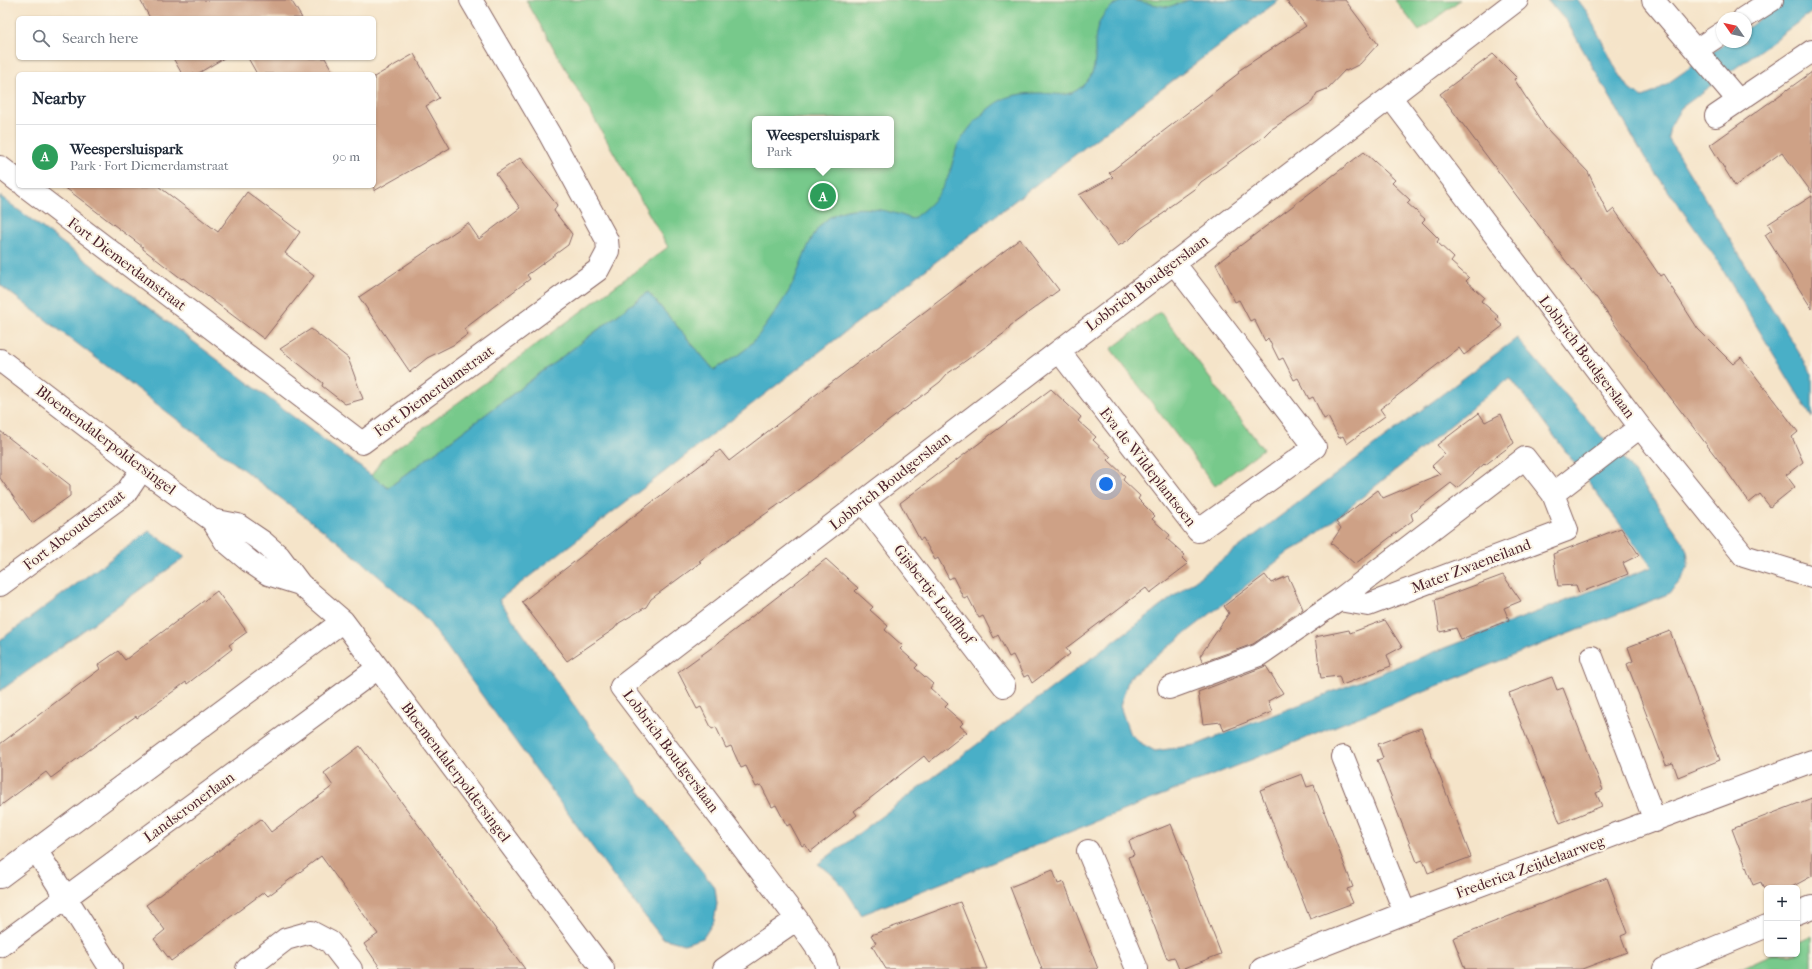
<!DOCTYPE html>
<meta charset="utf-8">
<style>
:root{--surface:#fff;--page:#f6f6f7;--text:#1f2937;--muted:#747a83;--line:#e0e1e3;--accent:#1f6fb2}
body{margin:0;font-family:"IM FELL French Canon",serif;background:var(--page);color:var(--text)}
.controls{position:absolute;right:12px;bottom:12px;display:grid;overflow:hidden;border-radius:6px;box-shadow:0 1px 3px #0004}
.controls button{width:36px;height:36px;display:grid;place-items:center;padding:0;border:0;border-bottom:1px solid var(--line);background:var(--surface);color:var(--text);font:20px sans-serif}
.compass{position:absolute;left:1716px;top:12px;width:36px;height:36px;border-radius:50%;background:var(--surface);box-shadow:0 1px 3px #0004;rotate:304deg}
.you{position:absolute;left:1106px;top:484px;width:14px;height:14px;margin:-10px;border:3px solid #fff;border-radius:50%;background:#1a73e8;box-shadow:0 0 0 6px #1a73e833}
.badge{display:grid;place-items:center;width:26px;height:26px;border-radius:50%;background:var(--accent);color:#fff;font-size:13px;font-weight:700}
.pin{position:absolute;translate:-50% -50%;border:2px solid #fff;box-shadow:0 1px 4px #0006}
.popup{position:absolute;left:752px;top:116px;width:142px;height:52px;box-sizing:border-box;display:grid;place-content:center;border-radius:6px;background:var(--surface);filter:drop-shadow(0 1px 3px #0005);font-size:13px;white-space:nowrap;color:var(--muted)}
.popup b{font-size:15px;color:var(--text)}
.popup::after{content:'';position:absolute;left:50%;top:100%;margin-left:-8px;border:8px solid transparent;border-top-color:var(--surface)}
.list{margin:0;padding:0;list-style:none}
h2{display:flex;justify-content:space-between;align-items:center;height:52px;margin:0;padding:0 16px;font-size:17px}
h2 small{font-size:13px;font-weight:400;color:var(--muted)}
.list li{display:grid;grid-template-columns:26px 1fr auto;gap:12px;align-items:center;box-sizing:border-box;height:64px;padding:0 16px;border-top:1px solid var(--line)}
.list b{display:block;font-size:15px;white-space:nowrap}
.list p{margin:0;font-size:13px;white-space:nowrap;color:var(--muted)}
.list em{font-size:13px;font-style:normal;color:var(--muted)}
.icon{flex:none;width:22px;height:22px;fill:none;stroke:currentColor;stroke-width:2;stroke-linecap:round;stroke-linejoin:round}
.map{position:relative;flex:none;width:1812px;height:969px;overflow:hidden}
.search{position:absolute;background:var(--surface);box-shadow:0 1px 3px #0004;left:16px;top:16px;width:360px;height:44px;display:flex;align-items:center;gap:10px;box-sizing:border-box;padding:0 14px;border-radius:6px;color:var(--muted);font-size:15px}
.panel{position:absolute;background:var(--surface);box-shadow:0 1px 3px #0004;left:16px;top:72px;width:360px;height:116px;border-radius:6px}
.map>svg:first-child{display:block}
.green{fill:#77c98b;stroke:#60745b;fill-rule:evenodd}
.water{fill:#48afc7;stroke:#496779;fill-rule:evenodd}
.building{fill:#cea186}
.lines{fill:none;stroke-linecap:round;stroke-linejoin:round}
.minor-casing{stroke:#866462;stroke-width:24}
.minor{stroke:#fff;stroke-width:22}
.labels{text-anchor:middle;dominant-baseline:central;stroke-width:4;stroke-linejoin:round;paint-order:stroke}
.street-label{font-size:15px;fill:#4a1f2b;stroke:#fcf5e5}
</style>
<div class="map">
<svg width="1812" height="969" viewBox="0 0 1812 969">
<rect width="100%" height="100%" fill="#fcf5e5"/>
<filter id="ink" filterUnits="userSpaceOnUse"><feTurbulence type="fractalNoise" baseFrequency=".025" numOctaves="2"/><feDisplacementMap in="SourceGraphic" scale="8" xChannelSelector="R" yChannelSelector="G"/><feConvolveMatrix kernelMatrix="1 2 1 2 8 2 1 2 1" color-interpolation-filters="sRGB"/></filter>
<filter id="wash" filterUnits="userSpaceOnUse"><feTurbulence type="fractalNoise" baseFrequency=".012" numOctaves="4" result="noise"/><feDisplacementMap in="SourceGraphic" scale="16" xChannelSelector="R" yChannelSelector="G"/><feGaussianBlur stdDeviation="0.9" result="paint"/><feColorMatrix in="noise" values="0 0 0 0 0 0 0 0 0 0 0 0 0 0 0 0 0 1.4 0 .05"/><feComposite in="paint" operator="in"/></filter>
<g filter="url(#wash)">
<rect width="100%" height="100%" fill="#f5e4c9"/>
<path class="green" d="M526,0H1272L1071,149L714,370L648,292L388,488L371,476L382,459L668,247ZM755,119H891V165H755Z
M1395,0H1460L1419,31Z
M1160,312L1263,449L1215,486L1111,349Z
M1812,936V969H1739L1772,954H1797V943Z"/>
<path class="water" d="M1131,0L1168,7L1189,0H1279L1026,192L499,600L583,718L715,888L717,904L714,921L703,938L684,944L662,938L612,874L428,621L416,608L337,541L0,285V196L388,488L648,292L714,370C725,363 738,356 747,348C763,332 777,310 789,291C799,273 804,251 815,233C836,198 881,207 912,219C924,210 935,201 943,187C950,176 952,163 956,150C961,137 974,121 985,112C990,107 1001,99 1008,97C1017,94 1031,93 1041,93C1062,94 1071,99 1087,81C1096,71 1095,58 1095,46C1095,22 1106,2 1131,0Z
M1547,0H1578L1587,12L1616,69L1631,91L1643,97L1655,92L1727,42H1746V29L1786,0H1812V12L1681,108L1670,127L1668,138L1812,374V418L1715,257L1645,158L1567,22Z
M1517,338L1602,437L1620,453L1682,540C1695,563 1686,577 1668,594L861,915C850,895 838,876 818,864ZM1510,377L1652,567L1196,745L1155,751L1139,742L1129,732L1120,706L1129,678L1290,551L1308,541Z
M149,531L185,557L0,691V640Z"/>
<g id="blocks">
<path class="building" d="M140,0H291L302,18H150Z
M1286,0H1345L1378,44L1360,64L1346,71L1345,70L1327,89L1317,93L1312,102L1270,130L1262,138L1201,182L1197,187L1169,207L1164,213L1140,229L1130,239L1118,246L1079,195L1113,177L1109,173L1239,73L1238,71L1306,26Z
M414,54L439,98L426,106L450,148L374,191V77Z
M1493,54L1517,78L1514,79L1545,127L1588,172L1608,214L1614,209L1660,276L1663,274L1698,329L1733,364L1741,357L1798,432L1792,437L1803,462L1786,475L1795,487L1770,507L1760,494L1749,503L1726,470L1618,329L1596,297H1595L1568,264L1440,94Z
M173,58H224L197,74H182Z
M248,58H325L334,74H257Z
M1812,72V193L1782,152L1735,186L1710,145Z
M1364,152L1395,180L1392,183L1410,200L1407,203L1425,219L1422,222L1439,239L1437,242L1454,258L1451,262L1469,278L1466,281L1484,297L1481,301L1499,317L1496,320L1503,326L1464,355L1459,348L1380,409L1385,416L1347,444L1343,436L1339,438L1328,417L1324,419L1313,397L1309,399L1298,378L1294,380L1283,358L1279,360L1268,338L1265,341L1254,319L1250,321L1239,300L1235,302L1216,264Z
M520,158L557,205L554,211L572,234L568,245L527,275L530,279L464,329L468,334L453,345L427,358L410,372L359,297L468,223L479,239L520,208L496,174Z
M63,186H158L218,232L247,192L300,232L285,253L314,276L264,339L183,278L182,279L143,249V247Z
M1812,196V309L1765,235L1772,230L1768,224Z
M1020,239L1059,290L1010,326L1006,332L947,374L940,382L778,505L699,561L701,562L651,599L646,607L619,623L614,629L567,661L522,602L720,450L729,461Z
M311,329L348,358L363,399L345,404L322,386L323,383L280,349Z
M1051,389L1081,417L1078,421L1096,437L1093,440L1111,457L1108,460L1125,476L1123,480L1140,496L1138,499L1155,516L1152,519L1170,535L1167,539L1185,555L1182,558L1188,564L1150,593L1146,588L1066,648L1070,654L1032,683L1028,675L1024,677L1013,655L1009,657L998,635L994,638L983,616L979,618L968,597L964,599L953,577L949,579L938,558L935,560L923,538L920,540L900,503Z
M1479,413L1485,422L1501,414L1514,443L1485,465L1484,464L1457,488L1451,483L1411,514L1413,520L1355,564L1331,543L1341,528L1336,522L1378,490L1383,498L1440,474L1432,466L1445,454L1437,445Z
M0,431L70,485V496L32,523L0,478Z
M1621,528L1639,555L1623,563L1628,574L1579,593L1576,585L1558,586L1553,554Z
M826,559L858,588L855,591L873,607L870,610L888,626L885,630L903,646L900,649L918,665L915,668L933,684L930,688L948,704L945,707L963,723L960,726L967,732L929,762L924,756L854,811L857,815L810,852L805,844L802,846L790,824L787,826L776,805L772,807L761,785L756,787L746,766L741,768L731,746L726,748L716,727L712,729L701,707L697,709L678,672L714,646Z
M1265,575L1271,583L1288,576L1303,609L1253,644L1203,662L1200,656L1229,613L1224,606Z
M1503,575L1521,601L1504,608L1509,620L1461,639L1456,628L1440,632L1435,600Z
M217,591L247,632L229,645L232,649L187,684L186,682L137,718L136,716L119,728L51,778L46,772L0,806V744L100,669L98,665L118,651L125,660Z
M1385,620L1402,647L1387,655L1391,666L1342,685L1339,676L1321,678L1315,637L1349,630L1350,633Z
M1670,631L1720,760L1678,777L1673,763L1666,765L1627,664L1633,661L1628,647Z
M1266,666L1283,693L1268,701L1272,712L1224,731L1221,722L1203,724L1198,692Z
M1552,677L1557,690L1563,688L1603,790L1596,793L1602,806L1560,823L1509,693Z
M1421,728L1471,857L1428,873L1423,860L1417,862L1377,760L1383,758L1378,744Z
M360,746L525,969H381L364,944L378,934L321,856L268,896L264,892L171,961L154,939L165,930L146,905L261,819L271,832L333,786L324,773Z
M1302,774L1307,787L1314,785L1353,887L1347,889L1353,903L1310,919L1260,790Z
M1812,798V876L1790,888H1763L1761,882L1753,885L1732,829Z
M1171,824L1221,954L1182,969H1179L1174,957L1167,959L1128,857L1134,855L1129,841Z
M1053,870L1058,884L1064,882L1098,969H1042L1010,887Z
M1607,878L1628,933L1621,936L1627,952L1582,969H1465L1453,938Z
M960,902L987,969H886L872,946L876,943L871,935Z"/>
</g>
</g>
<g filter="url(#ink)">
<use href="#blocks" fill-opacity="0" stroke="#866462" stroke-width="1"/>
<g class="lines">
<g class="minor-casing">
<path id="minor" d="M1653,0L1738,100
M1744,18L1772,0
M1696,50L1722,33
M1391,98L1640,427L1744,556L1812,577
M1716,116L1812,51
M0,167L18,181
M25,186L362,443L598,270L608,251L607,240L550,135L471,0
M1059,351L1198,531L1315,447L1174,263
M0,360L142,469L212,520L225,541L249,561L268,574L300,584
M863,502L1004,686
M212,520L238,525L263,542L279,556L300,584L343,621L603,969
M0,585L126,493L142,469
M1339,600L1368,605L1567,530L1553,494L1640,427
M1592,657L1655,821
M1169,688L1259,655L1339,600L1525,458L1553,494
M1343,757L1405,913
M36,850L111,969
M1088,851L1137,969
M0,877L343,621
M1797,913L1812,907
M0,946L378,668
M247,969L286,939L311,932L330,942L351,969
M724,969L797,919
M827,969L823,957L797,919L621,687L1517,0
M1262,969L1405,913L1812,761
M1664,969L1767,926"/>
</g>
<use href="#minor" class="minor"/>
</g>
</g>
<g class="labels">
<g class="street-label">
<text transform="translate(127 264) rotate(37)">Fort Diemerdamstraat</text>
<text transform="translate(1147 283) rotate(-37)">Lobbrich Boudgerslaan</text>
<text transform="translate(1587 357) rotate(53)">Lobbrich Boudgerslaan</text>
<text transform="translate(434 391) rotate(-36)">Fort Diemerdamstraat</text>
<text transform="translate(106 440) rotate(37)">Bloemendalerpoldersingel</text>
<text transform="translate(1148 467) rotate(52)">Eva de Wildeplantsoen</text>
<text transform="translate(890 481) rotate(-38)">Lobbrich Boudgerslaan</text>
<text transform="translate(74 530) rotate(-37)">Fort Abcoudestraat</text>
<text transform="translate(1471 566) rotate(-21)">Mater Zwaeneiland</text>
<text transform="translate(934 594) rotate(52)">Gijsbertje Louffhof</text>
<text transform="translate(671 751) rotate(53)">Lobbrich Boudgerslaan</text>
<text transform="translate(456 772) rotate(53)">Bloemendalerpoldersingel</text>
<text transform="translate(189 807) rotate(-36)">Landscronerlaan</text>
<text transform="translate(1530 867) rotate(-20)">Frederica Zeijdelaarweg</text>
</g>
</g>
</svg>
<div class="controls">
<button>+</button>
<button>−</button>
</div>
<svg class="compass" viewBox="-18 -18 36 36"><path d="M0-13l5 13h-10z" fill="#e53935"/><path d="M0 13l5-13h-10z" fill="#747a83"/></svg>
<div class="you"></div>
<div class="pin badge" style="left:823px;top:196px;background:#2e9e5b">A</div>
<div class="popup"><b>Weespersluispark</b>Park</div>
<div class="search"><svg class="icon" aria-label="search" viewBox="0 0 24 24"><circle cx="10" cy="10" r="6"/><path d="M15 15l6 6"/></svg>Search here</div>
<section class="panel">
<h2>Nearby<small></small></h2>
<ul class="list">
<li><span class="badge" style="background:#2e9e5b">A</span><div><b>Weespersluispark</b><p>Park · Fort Diemerdamstraat</p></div><em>90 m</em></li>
</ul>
</section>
</div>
